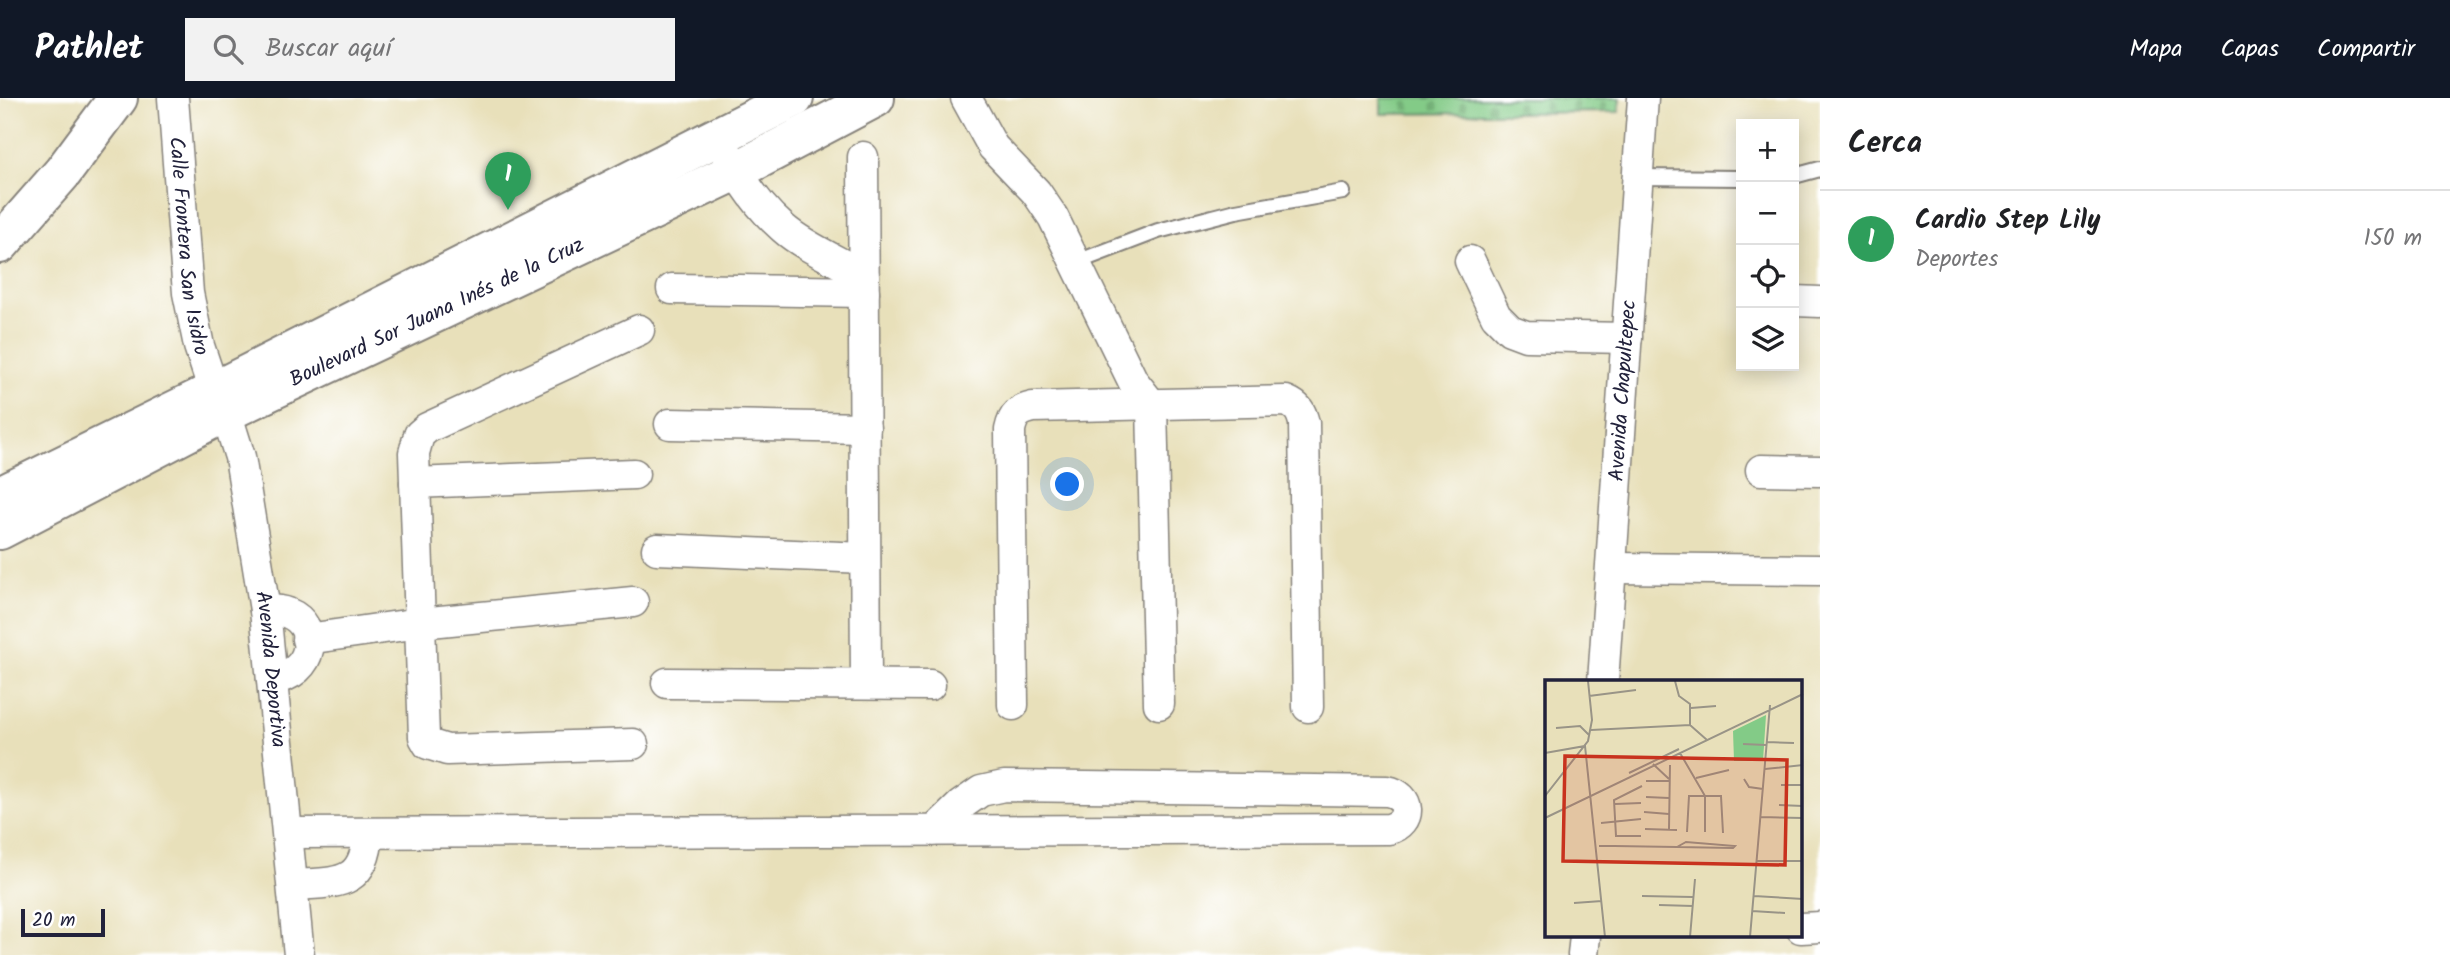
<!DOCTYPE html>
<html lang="es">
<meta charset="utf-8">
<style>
:root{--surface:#fff;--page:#f2f2f2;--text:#202124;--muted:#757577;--line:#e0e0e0;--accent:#111827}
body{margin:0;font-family:Kalam,sans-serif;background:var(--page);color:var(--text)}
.controls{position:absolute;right:21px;top:21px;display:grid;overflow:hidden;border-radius:0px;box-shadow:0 4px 18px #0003}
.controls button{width:63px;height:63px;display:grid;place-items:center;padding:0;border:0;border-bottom:2px solid var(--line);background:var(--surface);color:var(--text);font:35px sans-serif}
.scale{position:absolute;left:21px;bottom:18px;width:84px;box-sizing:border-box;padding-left:7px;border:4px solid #22223b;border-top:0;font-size:19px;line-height:24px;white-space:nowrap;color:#22223b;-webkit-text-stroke:5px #fff;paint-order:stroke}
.you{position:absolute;left:1068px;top:387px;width:24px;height:24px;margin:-18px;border:5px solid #fff;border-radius:50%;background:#1a73e8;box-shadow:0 0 0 10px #1a73e833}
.badge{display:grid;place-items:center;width:46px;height:46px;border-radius:50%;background:var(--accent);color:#fff;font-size:23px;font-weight:700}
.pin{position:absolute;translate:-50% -58px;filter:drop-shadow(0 2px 4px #0008)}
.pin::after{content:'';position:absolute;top:37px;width:24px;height:21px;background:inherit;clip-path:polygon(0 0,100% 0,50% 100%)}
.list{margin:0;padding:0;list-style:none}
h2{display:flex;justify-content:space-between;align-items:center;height:91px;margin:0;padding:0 28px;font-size:30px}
h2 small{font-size:23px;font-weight:400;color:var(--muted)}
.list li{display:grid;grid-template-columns:46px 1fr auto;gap:21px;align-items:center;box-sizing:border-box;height:98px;padding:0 28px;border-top:2px solid var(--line)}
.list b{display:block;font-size:26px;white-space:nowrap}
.list p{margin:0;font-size:23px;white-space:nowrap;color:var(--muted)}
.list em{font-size:23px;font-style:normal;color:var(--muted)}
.icon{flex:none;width:38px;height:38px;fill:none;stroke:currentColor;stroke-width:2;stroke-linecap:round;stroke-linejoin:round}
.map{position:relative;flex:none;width:1820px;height:857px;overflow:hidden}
header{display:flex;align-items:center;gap:42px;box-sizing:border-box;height:98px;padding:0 35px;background:var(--accent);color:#fff}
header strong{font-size:33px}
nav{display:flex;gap:38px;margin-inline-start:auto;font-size:24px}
.search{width:490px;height:63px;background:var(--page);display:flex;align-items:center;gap:18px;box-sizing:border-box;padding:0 24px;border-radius:0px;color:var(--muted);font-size:26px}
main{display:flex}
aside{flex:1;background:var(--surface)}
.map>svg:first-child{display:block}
.cemetery{fill:url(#cemetery-stones);stroke:#527661;stroke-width:2}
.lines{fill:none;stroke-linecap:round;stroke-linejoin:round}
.lane-casing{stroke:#85817a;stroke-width:18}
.street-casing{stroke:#85817a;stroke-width:33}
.secondary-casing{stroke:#85817a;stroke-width:42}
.primary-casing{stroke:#85817a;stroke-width:42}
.lane{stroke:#fff;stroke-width:14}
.street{stroke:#fff;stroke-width:30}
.secondary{stroke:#fff;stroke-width:38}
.primary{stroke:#fff;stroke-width:38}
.labels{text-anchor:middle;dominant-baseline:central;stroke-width:7;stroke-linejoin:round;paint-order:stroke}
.street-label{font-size:21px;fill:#22223b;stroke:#fff}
.inset-road{fill:none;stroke:#999487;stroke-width:2}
.view{fill:#c8321e;fill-opacity:0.15;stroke:#c8321e;stroke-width:3.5}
.inset-edge{fill:none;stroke:#22223b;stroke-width:3.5}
</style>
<header>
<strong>Pathlet</strong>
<div class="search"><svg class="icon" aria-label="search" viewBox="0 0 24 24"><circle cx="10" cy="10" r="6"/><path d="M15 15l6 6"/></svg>Buscar aquí</div>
<nav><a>Mapa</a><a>Capas</a><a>Compartir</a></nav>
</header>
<main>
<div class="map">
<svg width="1820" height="857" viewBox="0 0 1820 857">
<defs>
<pattern id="cemetery-stones" width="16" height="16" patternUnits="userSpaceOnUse" patternTransform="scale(1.75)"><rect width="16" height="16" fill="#83cb87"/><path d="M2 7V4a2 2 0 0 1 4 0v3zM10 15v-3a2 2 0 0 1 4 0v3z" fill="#71ae75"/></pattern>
</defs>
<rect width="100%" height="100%" fill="#fff"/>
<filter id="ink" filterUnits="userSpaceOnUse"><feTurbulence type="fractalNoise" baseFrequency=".0143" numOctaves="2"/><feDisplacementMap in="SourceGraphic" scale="14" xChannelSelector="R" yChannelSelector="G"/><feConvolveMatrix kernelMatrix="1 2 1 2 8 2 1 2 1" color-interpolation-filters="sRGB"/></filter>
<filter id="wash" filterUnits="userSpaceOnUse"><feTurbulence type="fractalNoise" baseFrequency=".00686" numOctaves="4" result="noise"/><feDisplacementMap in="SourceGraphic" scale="28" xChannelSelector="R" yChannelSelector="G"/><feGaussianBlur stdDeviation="1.57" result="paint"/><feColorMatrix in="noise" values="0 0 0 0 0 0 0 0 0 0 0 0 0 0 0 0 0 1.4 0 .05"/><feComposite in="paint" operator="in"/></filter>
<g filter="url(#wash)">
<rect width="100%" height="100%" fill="#e8e0ba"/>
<path class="cemetery" d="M1381,0H1620L1619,14L1381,16Z"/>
</g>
<g filter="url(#ink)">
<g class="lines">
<g class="lane-casing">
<path id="lane" d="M1794,78L1820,71
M1638,79L1741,80
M1077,164L1158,133L1236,113L1343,94"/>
</g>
<g class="street-casing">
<g id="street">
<path id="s1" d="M173,0L188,195L199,248L214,293L226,314L240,359L265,512L299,857"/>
<path d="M966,0L993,49L1036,94L1053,119L1133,283L1152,307L1159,606"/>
<path d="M727,55C741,83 759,109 783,130C803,148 840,164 864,178"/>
<path d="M863,59L866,586"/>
<path d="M1470,163L1496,218L1510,232L1526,238L1627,240"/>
<path d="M672,191L864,194"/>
<path d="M1794,203L1820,204"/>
<path d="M670,326L865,330"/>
<path d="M1761,372L1820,373"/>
<path d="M415,385L634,376"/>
<path d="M657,451L865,460"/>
<path d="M1612,470L1820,472"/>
<path d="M265,512C273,512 281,512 288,515C321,528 314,577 272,581"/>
<path d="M307,541L420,525L633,504"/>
<path id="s2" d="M1603,584L1643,0"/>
<path d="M667,585L930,587"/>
<path d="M1013,607L1010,332C1013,317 1019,312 1033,309L1286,303C1298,308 1301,313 1304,325L1308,609"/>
<path d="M633,646L447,652L428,646L424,639L414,355L419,337L427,330L639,232"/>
<path d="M288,735C655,733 1022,732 1389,731C1413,725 1411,697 1387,693L1004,688L981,693L961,707L934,733"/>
<path d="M293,787C337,784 365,789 368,735"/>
<path d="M1801,830L1820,829"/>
<path d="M1583,857L1585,838"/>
</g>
</g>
<g class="secondary-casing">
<g id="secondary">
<path d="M0,398L214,293L794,0"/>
<path id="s3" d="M0,432L226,314L736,73L875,0"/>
</g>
</g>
<g class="primary-casing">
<path id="primary" d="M0,146L63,74L118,0"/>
</g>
<use href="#lane" class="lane"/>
<use href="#street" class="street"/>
<use href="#secondary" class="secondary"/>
<use href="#primary" class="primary"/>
</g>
</g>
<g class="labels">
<g class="street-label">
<text stroke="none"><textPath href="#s1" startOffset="149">Calle Frontera San Isidro</textPath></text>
<text stroke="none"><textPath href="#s3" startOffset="488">Boulevard Sor Juana Inés de la Cruz</textPath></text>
<text stroke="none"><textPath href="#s2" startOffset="292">Avenida Chapultepec</textPath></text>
<text stroke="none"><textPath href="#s1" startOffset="583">Avenida Deportiva</textPath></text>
</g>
</g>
<g transform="translate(1545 582)">
<rect width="257" height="257" fill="#e8e0ba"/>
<path d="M221,35L218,81H189L188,51Z" fill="#83cb87"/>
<path class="inset-road" d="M130,1L134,16L145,24V45M44,16L91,10M146,28L171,26M11,48L35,46L44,55M46,50L145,45L162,60M222,62L249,63M198,64L221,65M0,73L40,66L60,257M135,73L160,116V152M108,84L124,99M220,89L258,85M84,93L134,69M151,98L184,90M199,99L204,107L218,109M101,101H125M236,105H258M0,116L43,61L47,40L43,1M101,117L124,118M70,124L96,123M234,125L258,126M99,132L124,134M216,137L258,138M0,138L258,14M56,143L96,139M100,149L132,150M124,149L125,85M142,152L144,116H176L178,153M96,156H71L69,120L97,106M54,166H69L132,167L188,168L190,166L141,162L132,167M212,181H258M97,216L148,217M209,216L258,219M29,223L57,221M114,225L148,226M207,231L240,233M145,257L150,199M205,257L225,25"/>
<path class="view" d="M20,76L242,80L240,185L18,181Z"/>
<rect width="257" height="257" class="inset-edge"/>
</g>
</svg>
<div class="controls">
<button>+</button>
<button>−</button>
<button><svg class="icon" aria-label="locate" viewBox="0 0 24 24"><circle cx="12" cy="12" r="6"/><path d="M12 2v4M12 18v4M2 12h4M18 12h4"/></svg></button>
<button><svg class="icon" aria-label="layers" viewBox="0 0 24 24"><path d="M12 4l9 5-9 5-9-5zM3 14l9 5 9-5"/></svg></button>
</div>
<div class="scale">20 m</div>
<div class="you"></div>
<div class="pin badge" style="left:508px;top:112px;background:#2e9e5b">1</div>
</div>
<aside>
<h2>Cerca<small></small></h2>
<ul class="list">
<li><span class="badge" style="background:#2e9e5b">1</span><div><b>Cardio Step Lily</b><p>Deportes</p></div><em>150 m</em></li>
</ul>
</aside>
</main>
